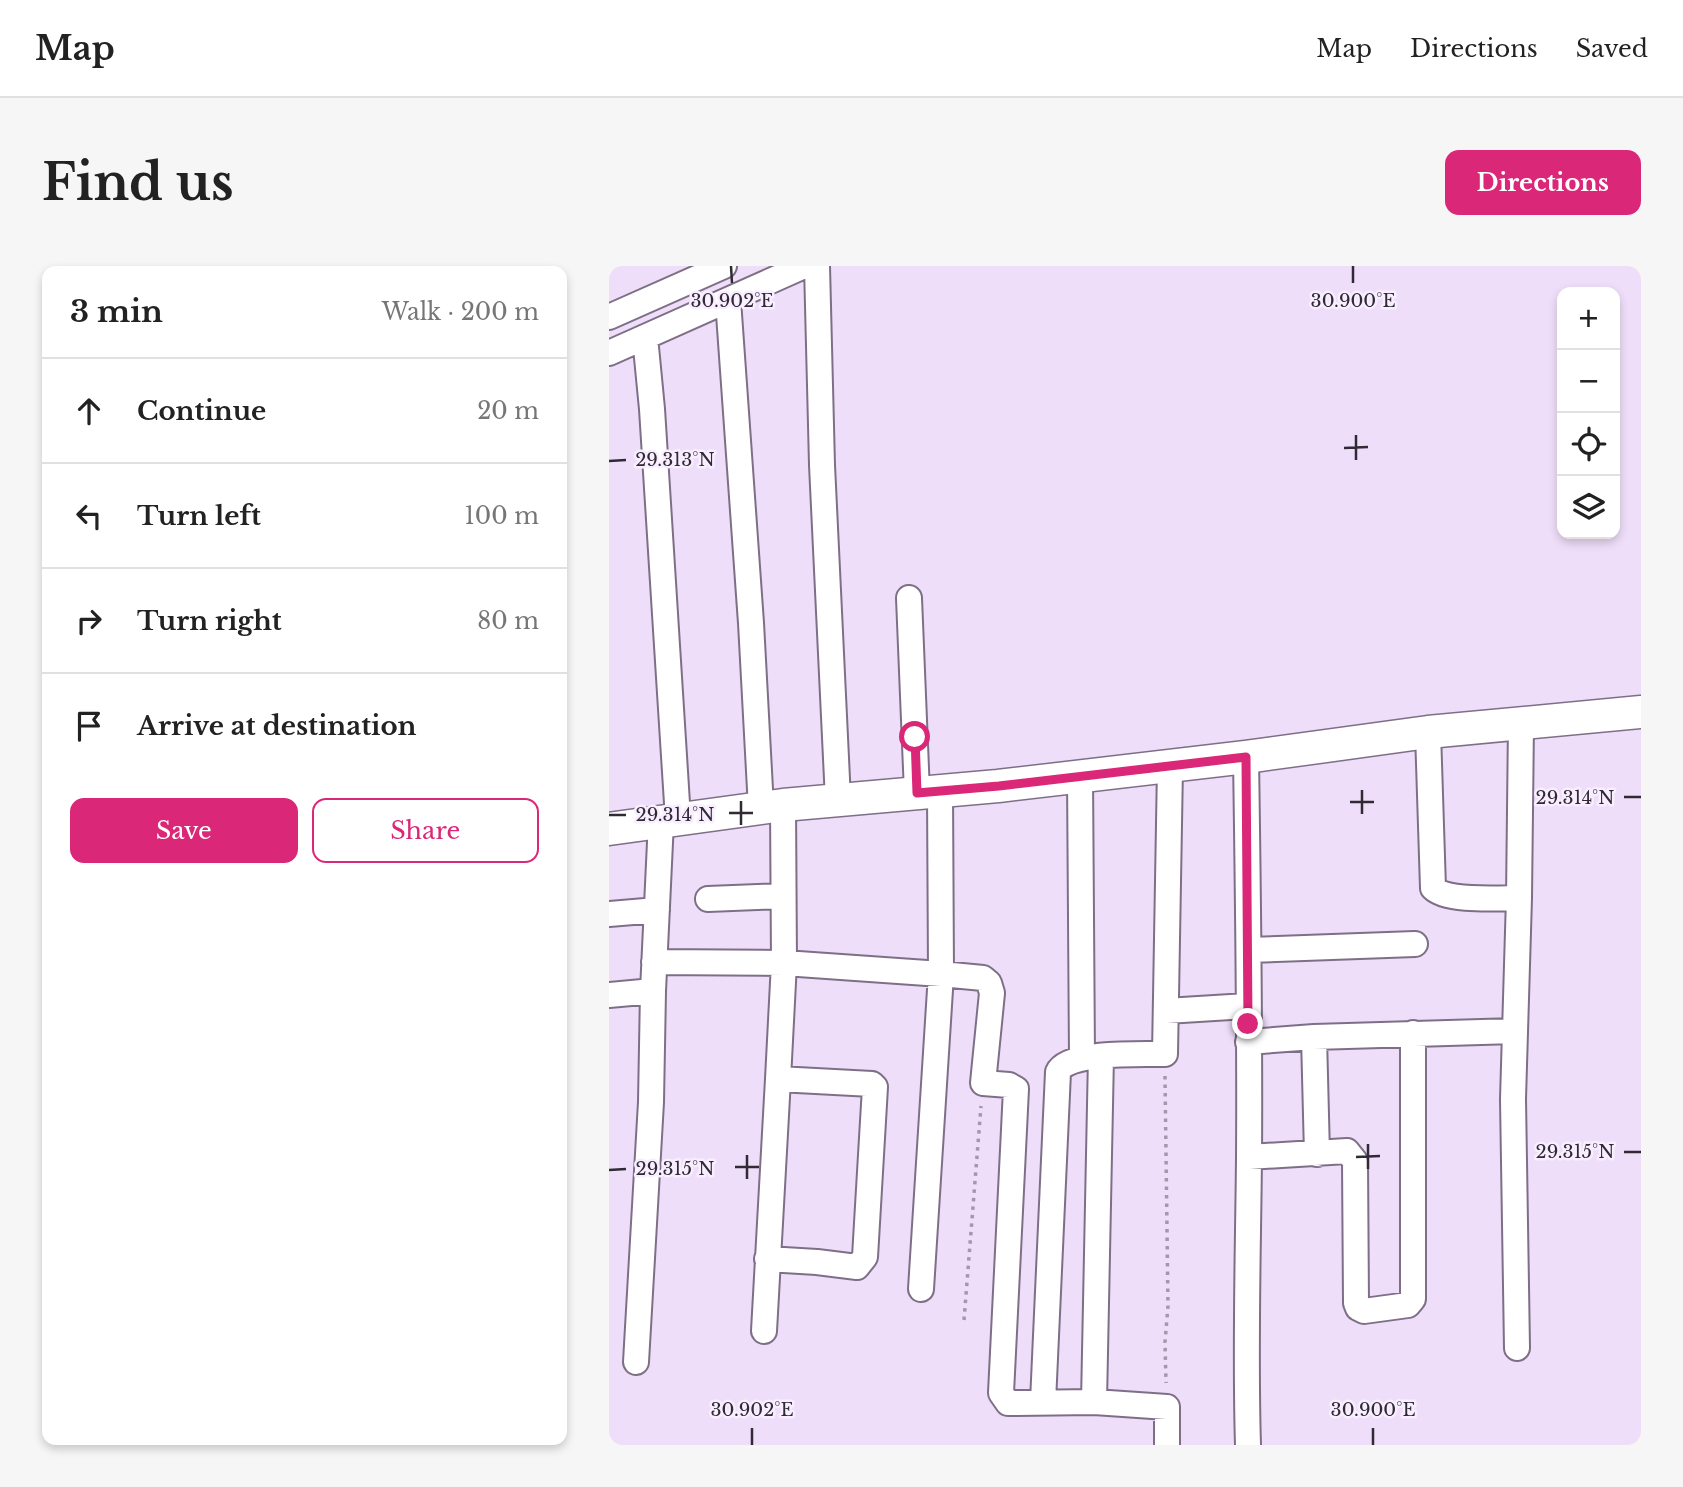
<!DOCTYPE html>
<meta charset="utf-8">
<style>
:root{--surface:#fff;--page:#f6f6f6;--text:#222;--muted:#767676;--line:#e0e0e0;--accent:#db2777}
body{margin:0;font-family:"Libre Baskerville",serif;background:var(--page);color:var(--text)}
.controls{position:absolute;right:21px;top:21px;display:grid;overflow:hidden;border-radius:14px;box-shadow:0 4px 10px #0003}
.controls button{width:63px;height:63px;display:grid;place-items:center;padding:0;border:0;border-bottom:2px solid var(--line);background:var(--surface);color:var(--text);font:35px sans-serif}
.stop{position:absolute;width:21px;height:21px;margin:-16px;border:5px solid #db2777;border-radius:50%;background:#fff}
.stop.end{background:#db2777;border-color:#fff;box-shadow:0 2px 7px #0008}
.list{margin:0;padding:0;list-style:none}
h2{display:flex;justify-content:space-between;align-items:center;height:91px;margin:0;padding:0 28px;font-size:30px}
h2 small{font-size:23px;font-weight:400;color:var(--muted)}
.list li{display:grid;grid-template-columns:46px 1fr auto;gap:21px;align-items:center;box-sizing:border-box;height:105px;padding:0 28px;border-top:2px solid var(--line)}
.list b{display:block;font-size:26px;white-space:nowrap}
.list em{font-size:23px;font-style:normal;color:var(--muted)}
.actions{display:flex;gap:14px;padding:21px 28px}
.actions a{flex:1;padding:16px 0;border:2px solid var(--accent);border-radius:14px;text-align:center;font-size:24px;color:var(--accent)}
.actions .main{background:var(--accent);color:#fff}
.icon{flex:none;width:38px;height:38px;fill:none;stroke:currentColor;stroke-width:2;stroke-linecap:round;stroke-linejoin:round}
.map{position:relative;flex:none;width:1032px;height:1179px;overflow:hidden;border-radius:14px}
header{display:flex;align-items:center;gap:42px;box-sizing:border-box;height:98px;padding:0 35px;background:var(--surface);border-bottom:2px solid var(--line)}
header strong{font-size:33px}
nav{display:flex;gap:38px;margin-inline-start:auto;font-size:24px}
.intro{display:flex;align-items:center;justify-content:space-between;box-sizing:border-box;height:168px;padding:0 42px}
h1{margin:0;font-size:49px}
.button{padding:18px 32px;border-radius:14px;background:var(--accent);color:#fff;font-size:24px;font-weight:700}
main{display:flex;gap:42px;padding:0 42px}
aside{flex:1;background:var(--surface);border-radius:14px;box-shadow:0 4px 10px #0003}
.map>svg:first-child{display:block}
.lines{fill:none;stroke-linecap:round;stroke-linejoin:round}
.minor-casing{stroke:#7e6f87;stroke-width:28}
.tertiary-casing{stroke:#7e6f87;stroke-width:35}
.path{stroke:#a497ab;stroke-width:3.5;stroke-dasharray:3.5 5;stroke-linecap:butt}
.minor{stroke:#fff;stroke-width:24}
.tertiary{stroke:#fff;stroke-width:32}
.route{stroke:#db2777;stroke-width:9}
.ticks{fill:none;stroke:#302a34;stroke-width:2.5}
.ticks-label{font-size:18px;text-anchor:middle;fill:#302a34;stroke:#f8eeff;stroke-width:5;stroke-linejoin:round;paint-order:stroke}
</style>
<header>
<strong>Map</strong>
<nav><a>Map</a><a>Directions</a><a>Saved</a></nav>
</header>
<div class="intro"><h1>Find us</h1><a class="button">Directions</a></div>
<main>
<aside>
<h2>3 min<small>Walk · 200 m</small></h2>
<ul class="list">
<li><svg class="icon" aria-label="ahead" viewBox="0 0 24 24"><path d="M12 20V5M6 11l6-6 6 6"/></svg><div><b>Continue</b></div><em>20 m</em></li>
<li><svg class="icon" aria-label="left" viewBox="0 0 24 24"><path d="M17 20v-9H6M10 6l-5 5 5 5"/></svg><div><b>Turn left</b></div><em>100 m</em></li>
<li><svg class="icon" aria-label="right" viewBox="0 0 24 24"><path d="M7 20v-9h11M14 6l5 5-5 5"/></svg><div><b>Turn right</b></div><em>80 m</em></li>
<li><svg class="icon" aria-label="arrive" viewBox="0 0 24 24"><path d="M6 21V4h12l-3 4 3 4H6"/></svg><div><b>Arrive at destination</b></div></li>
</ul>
<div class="actions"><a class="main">Save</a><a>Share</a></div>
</aside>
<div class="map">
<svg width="1032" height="1179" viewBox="0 0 1032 1179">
<rect width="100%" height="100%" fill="#efdef9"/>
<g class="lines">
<g class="minor-casing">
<path id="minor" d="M208,0L213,199L229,534
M119,34L142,357L152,542
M0,51L115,0
M36,71L43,143L69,553
M0,87L195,0
M300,332L308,527
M819,466L824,622C838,636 890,632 910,632
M637,491C639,625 641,759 640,893C639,989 636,1084 639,1179
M471,510L473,792
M99,633L174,630
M0,648L48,644
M640,684L806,678
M45,696L175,697L332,708L374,712L380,717L383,727L374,817L400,819L407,823L392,1127L399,1137L485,1136L492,790
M0,729L44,725
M557,745L638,740
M705,771L708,888
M639,776L705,771L906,765
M169,813L175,697L174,539
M640,891L738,885L746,895L747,1037L749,1042L755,1045L799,1039L804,1033V767
M312,1023L332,708L331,525
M155,1065L169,813L263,818L266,821L256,991L248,1001L208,996L158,993
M908,1082L904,833L910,632L912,457
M27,1096L42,836L44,725L52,555
M434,1136L449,806C458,785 533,788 556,788L561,501
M485,1136L558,1141V1179"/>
</g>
<g class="tertiary-casing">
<path id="tertiary" d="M0,563L174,539L389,520L637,491L819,466L1032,446"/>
</g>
<path class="path" d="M556,810L559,1040L556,1076L557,1117
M355,1054L372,840"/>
<use href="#minor" class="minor"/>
<use href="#tertiary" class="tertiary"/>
</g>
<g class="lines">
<path class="route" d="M306,471L308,527L390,520L637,491L639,758"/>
</g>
<path class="ticks" d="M122,0L123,17M744,0V17M747,169V194M735,182L759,181M0,195L17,194M753,524V548M1015,531H1032M132,535V559M741,536H765M120,547H144M0,549H17M759,878V903M1015,886H1032M138,889V913M747,891L771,890M126,901H150M0,904L17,903M143,1162V1179M764,1162V1179"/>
<g class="ticks-label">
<text x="123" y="41">30.902°E</text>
<text x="744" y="41">30.900°E</text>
<text x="66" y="200">29.313°N</text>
<text x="966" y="538">29.314°N</text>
<text x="66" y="555">29.314°N</text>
<text x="966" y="892">29.315°N</text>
<text x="66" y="909">29.315°N</text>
<text x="143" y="1150">30.902°E</text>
<text x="764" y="1150">30.900°E</text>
</g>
</svg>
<div class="controls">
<button>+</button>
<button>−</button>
<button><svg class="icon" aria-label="locate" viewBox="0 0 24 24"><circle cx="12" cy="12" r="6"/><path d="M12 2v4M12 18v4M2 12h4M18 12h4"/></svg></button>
<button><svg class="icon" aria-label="layers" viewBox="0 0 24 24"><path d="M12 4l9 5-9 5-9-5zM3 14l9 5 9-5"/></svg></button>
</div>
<div class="stop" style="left:306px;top:471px"></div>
<div class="stop end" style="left:639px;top:758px"></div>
</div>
</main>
